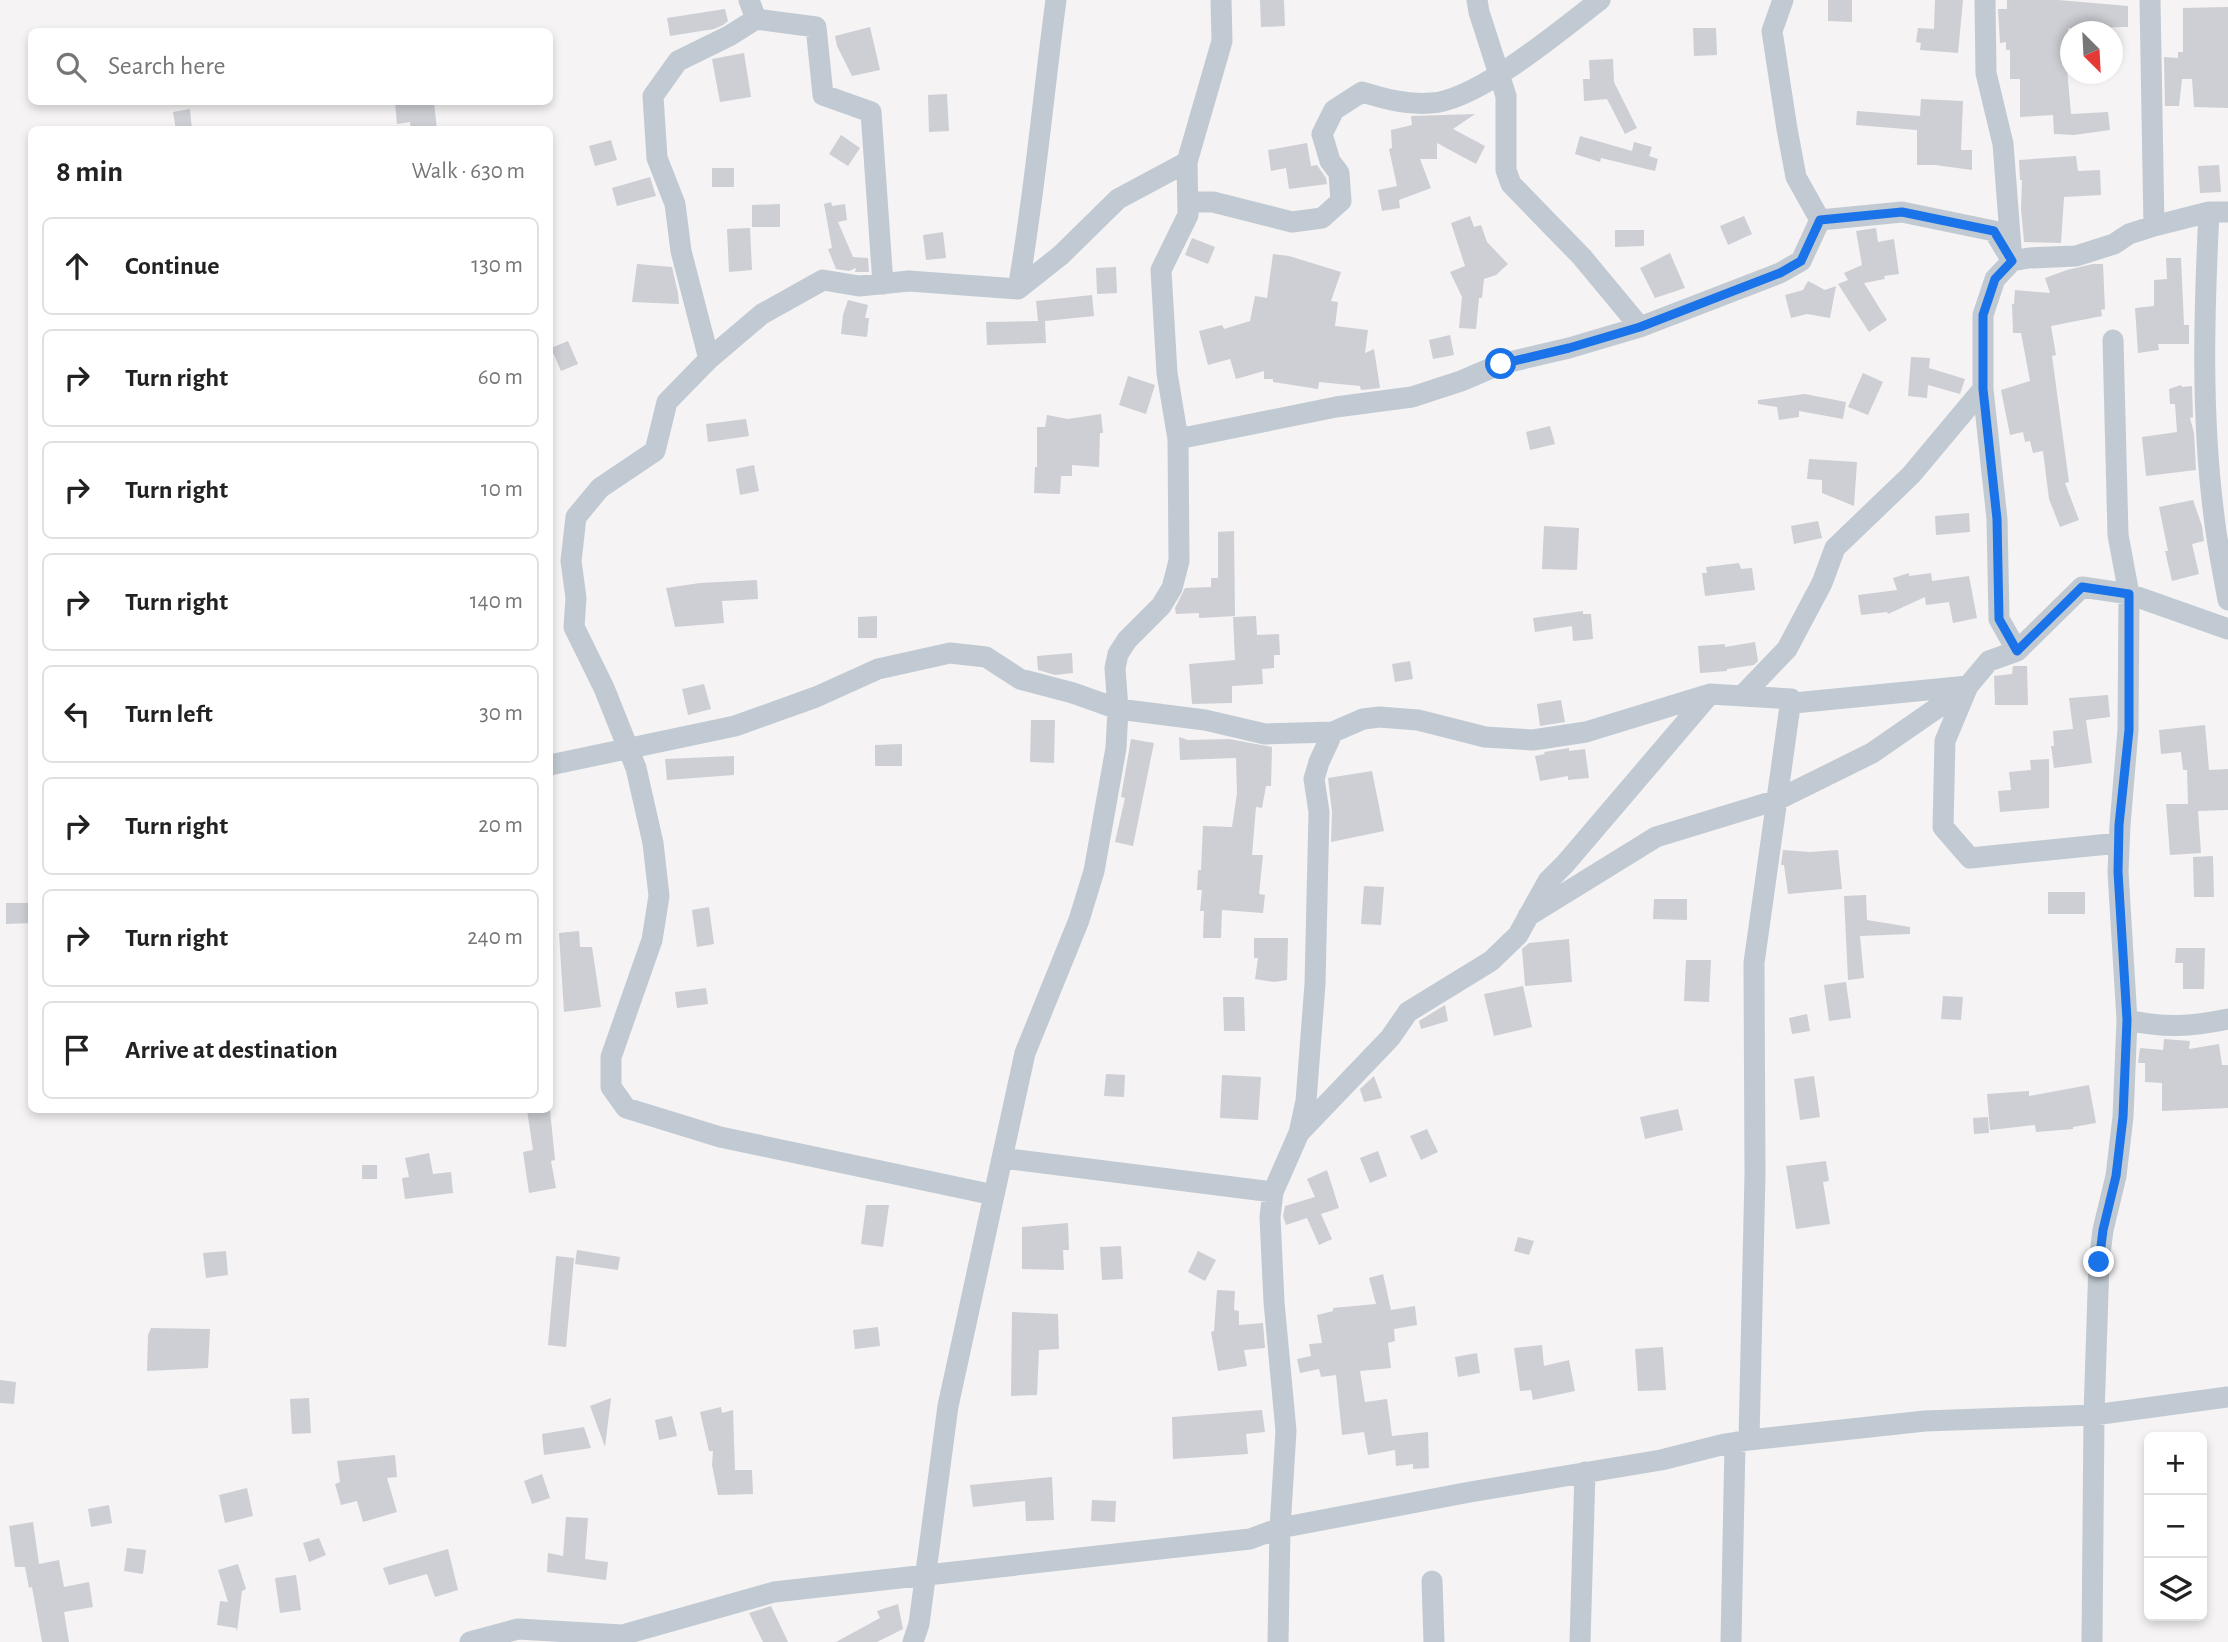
<!DOCTYPE html>
<meta charset="utf-8">
<style>
:root{--surface:#fff;--page:#f6f6f6;--text:#222;--muted:#767676;--line:#e0e0e0}
body{margin:0;font-family:"Alegreya Sans",sans-serif;background:var(--page);color:var(--text)}
.controls{position:absolute;right:21px;bottom:21px;display:grid;overflow:hidden;border-radius:10px;box-shadow:0 4px 10px #0003}
.controls button{width:63px;height:63px;display:grid;place-items:center;padding:0;border:0;border-bottom:2px solid var(--line);background:var(--surface);color:var(--text);font:35px sans-serif}
.compass{position:absolute;left:2060px;top:21px;width:63px;height:63px;border-radius:50%;background:var(--surface);box-shadow:0 4px 10px #0003;rotate:156deg}
.stop{position:absolute;width:21px;height:21px;margin:-16px;border:5px solid #1a73e8;border-radius:50%;background:#fff}
.stop.end{background:#1a73e8;border-color:#fff;box-shadow:0 2px 7px #0008}
.list{margin:0;padding:0;list-style:none}
h2{display:flex;justify-content:space-between;align-items:center;height:91px;margin:0;padding:0 28px;font-size:30px}
h2 small{font-size:23px;font-weight:400;color:var(--muted)}
.list li{display:grid;grid-template-columns:46px 1fr auto;gap:21px;align-items:center;box-sizing:border-box;height:98px;margin:0 14px 14px;padding:0 14px;border:2px solid var(--line);border-radius:10px}
.list b{display:block;font-size:26px;white-space:nowrap}
.list em{font-size:23px;font-style:normal;color:var(--muted)}
.icon{flex:none;width:38px;height:38px;fill:none;stroke:currentColor;stroke-width:2;stroke-linecap:round;stroke-linejoin:round}
.map{position:relative;flex:none;width:2228px;height:1642px;overflow:hidden}
.search{position:absolute;background:var(--surface);box-shadow:0 4px 10px #0003;left:28px;top:28px;width:525px;height:77px;display:flex;align-items:center;gap:18px;box-sizing:border-box;padding:0 24px;border-radius:10px;color:var(--muted);font-size:26px}
.panel{position:absolute;background:var(--surface);box-shadow:0 4px 10px #0003;left:28px;top:126px;width:525px;height:987px;border-radius:10px}
.map>svg:first-child{display:block}
.building{fill:#cdcfd5}
.lines{fill:none;stroke-linecap:round;stroke-linejoin:round}
.minor{stroke:#c1cad2;stroke-width:21}
.route{stroke:#1a73e8;stroke-width:9}
</style>
<div class="map">
<svg width="2228" height="1642" viewBox="0 0 2228 1642">
<rect width="100%" height="100%" fill="#f5f3f3"/>
<path class="building" d="M1260,0H1284L1285,26L1261,27Z
M1828,0H1852V22L1828,21Z
M1935,0H1963L1958,53L1920,50L1921,43L1916,42L1918,28L1934,29Z
M2007,0H2058L2128,6V27L2068,28L2069,69H2067L2071,114L2108,112L2110,130L2074,135L2054,134L2053,115L2020,117V79H2010V50H2006V42L2000,43L1998,9H2007Z
M2228,7V108L2194,107L2192,79H2182L2179,106H2165L2164,57L2178,58V52H2183V8Z
M725,9L728,21L723,25L714,29L670,36L667,18Z
M870,27L880,70L852,76L837,46L835,36Z
M1693,28H1716L1717,55L1694,56Z
M744,53L751,97L720,102L712,59Z
M1613,59L1614,82L1637,128L1625,134L1607,99L1584,101L1583,79H1590L1589,60Z
M947,94L949,131L929,132L928,95Z
M1921,99L1963,101L1961,150H1972V170L1935,165H1917V130L1856,125L1857,111L1920,116Z
M395,102H434L437,130H411L410,122L397,124Z
M190,109L192,130H176L173,112Z
M1475,114L1453,129L1485,146L1476,164L1437,143V159H1420L1431,188L1399,200L1400,208L1382,211L1378,190L1397,186L1389,149L1392,148L1391,130L1412,125L1411,116Z
M841,135L860,148L848,166L829,154Z
M1580,136L1632,151L1634,142L1652,147L1649,156L1658,159L1655,171L1601,158L1600,162L1575,154Z
M611,140L617,160L595,166L589,146Z
M1307,143L1311,166L1317,165L1326,178L1327,184L1289,189L1286,168L1271,171L1268,150Z
M2076,156L2078,171L2100,170L2101,195L2064,197L2061,243L2024,242L2021,209L2022,180H2020L2019,160Z
M2219,165L2221,192L2200,193L2198,166Z
M712,168H734V187H712Z
M650,177L656,196L617,206L612,188Z
M831,202L832,206L845,204L847,220L838,222L853,257L868,258L869,272H855L856,268L849,271L836,269L828,249L832,248L824,204Z
M780,204V227H752V205Z
M1470,216L1474,227L1481,225L1487,242L1508,264L1496,275L1484,279L1482,298H1479L1476,329L1459,328L1462,297L1450,272L1465,266L1451,223Z
M1744,216L1752,234L1728,245L1720,226Z
M750,228L752,270L729,272L727,229Z
M1876,228L1878,242L1894,239L1899,274L1884,276L1885,279L1864,283L1887,320L1869,332L1838,284L1848,280L1844,273L1862,265L1856,231Z
M1615,230H1644V246L1615,247Z
M943,232L946,258L926,260L923,235Z
M1192,238L1215,247L1208,264L1185,255Z
M1670,253L1685,288L1655,298L1640,268Z
M1273,254L1289,256L1341,272L1331,301L1338,302L1335,326L1368,330L1365,353L1374,349L1380,388L1361,390L1360,386L1319,382L1318,389L1273,382V379H1264V371L1236,379L1230,359L1208,365L1199,331L1222,325L1224,329L1250,321L1255,296L1267,298Z
M2166,258H2181L2184,325H2189V344H2158L2159,350L2138,353L2135,308L2154,306V280L2167,279Z
M637,264L672,267L678,293L679,304L632,302Z
M2093,264H2103L2105,309L2101,310L2102,316L2051,326L2056,355L2052,356L2069,482L2065,483L2079,520L2060,527L2049,499L2043,451L2033,453L2030,441L2025,442L2023,432L2010,435L2001,390L2030,381L2021,333H2013L2012,304H2014L2015,290L2050,293L2045,278L2067,270Z
M1116,267L1117,293L1097,294L1096,268Z
M1808,281L1825,290L1836,286L1830,318L1807,314L1791,318L1785,295L1803,290Z
M1092,295L1094,316L1045,321L1046,343L987,345L986,322L1038,321L1036,301Z
M848,300L868,305L865,318H869L867,337L841,334L843,315Z
M1450,335L1454,355L1433,359L1429,340Z
M568,341L578,364L561,371L551,348Z
M1911,357L1930,358L1929,368L1965,379L1960,394L1928,385L1927,398L1908,396Z
M1863,373L1883,382L1868,415L1848,407Z
M1128,376L1155,385L1146,414L1119,405Z
M2181,385L2182,387L2192,386L2193,417L2190,418L2194,433L2196,470L2146,476L2142,437L2177,432L2175,404H2170L2169,389Z
M1805,394L1846,402L1843,419L1799,411V417L1779,420L1777,407L1758,404V400Z
M1101,414L1103,433H1100L1099,467L1072,465V476H1061L1060,494L1034,493L1035,467H1037V427H1045L1047,415L1068,419Z
M746,419L749,436L708,442L706,424Z
M1550,426L1555,444L1530,450L1526,432Z
M1809,459L1857,462L1854,506L1822,493V480L1807,479Z
M754,465L759,491L740,495L736,469Z
M2193,500L2202,526L2204,541L2192,544L2199,574L2172,581L2165,551H2168L2159,507Z
M1969,513L1970,532L1936,535L1935,516Z
M1818,521L1822,538L1794,544L1791,526Z
M1544,526L1579,528L1577,570L1542,569Z
M1234,531L1235,616L1199,618V613L1176,614L1175,608L1185,588L1211,587V578H1218V532Z
M1739,563L1741,569L1752,568L1755,590L1705,596L1702,573H1707L1706,567Z
M1909,573V576L1931,573L1932,581L1969,576L1977,618L1953,623L1949,602L1926,605L1925,597L1888,614L1887,612L1861,615L1858,595L1897,590L1893,578Z
M757,580L758,599L722,601L724,623L675,627L666,588L700,583Z
M1583,611V614H1591L1593,639L1573,641L1572,626L1535,632L1533,618Z
M877,616V638H858V617Z
M1256,616L1257,635L1279,634L1280,655H1274V668L1262,669L1263,684L1232,686V703L1192,704L1189,664L1235,660L1233,617Z
M1755,642L1758,661L1754,665L1727,669V671L1700,673L1698,646L1725,644V647Z
M1072,653L1073,673L1055,675L1038,670L1037,656Z
M1410,661L1413,679L1395,682L1392,664Z
M2013,666H2027L2028,705H1995L1994,676L2012,674Z
M704,684L711,709L688,715L682,689Z
M2108,695L2110,717L2086,720L2092,763L2054,768L2051,746H2054L2053,731L2073,729L2069,698Z
M1561,700L1565,722L1540,726L1537,704Z
M1031,720H1055L1054,763L1030,762Z
M2205,725L2209,770L2228,769V810L2198,811L2201,853L2170,855L2166,804H2188L2187,770H2183L2181,752L2161,754L2159,730Z
M1179,737L1188,740L1229,739L1272,747L1271,786H1266L1262,808L1256,807L1252,855H1263L1259,894L1265,895L1263,913L1222,910L1221,938H1203L1204,911H1200L1202,890H1197L1198,870H1201L1203,826L1232,827L1237,793L1236,758L1180,760Z
M1131,739L1154,743L1133,846L1115,842L1125,798L1121,797Z
M902,744V766H875V745Z
M1569,748V751L1585,749L1589,778L1568,780V776L1540,781L1535,756L1545,754L1544,752Z
M734,756V775L667,780L665,759Z
M2049,759V808L2000,812L1998,791L2011,790L2009,772L2031,770L2030,760Z
M1372,771L1384,831L1331,842L1332,812L1328,778Z
M1783,850L1810,852L1838,850L1842,889L1788,894L1784,865H1781Z
M2213,856L2214,897H2194L2193,857Z
M1364,886L1384,887L1381,925L1361,924Z
M2048,892H2085V914H2048Z
M1866,895L1867,920L1910,927V934L1860,936L1864,978L1848,980L1844,896Z
M1654,899H1687V920L1653,919Z
M6,903H32V923L6,924Z
M709,907L714,944L697,947L692,910Z
M579,931L580,947H592L601,1007L564,1012L559,933Z
M1254,938H1288L1287,980L1274,982L1255,979L1258,958H1254Z
M1569,939L1572,982L1525,986L1522,949L1529,943Z
M2176,948H2205L2204,989H2183V963H2175Z
M1686,960H1711L1709,1002L1684,1001Z
M1846,982L1851,1018L1829,1021L1824,985Z
M1523,986L1532,1027L1494,1036L1484,994Z
M706,988L708,1004L677,1008L675,992Z
M1943,996L1963,997L1961,1020L1941,1019Z
M1223,997H1244L1245,1031H1224Z
M1445,1005L1448,1021L1421,1029L1419,1021Z
M1807,1014L1810,1031L1792,1034L1789,1018Z
M2164,1039L2190,1041L2189,1049L2219,1044L2222,1065H2228V1108L2162,1111V1083L2145,1082V1063H2138L2140,1048L2163,1050Z
M1106,1074L1125,1075L1124,1097L1104,1096Z
M1222,1075L1261,1077L1258,1120L1220,1118Z
M1374,1076L1382,1098L1364,1102L1360,1089Z
M1814,1076L1820,1117L1800,1120L1794,1079Z
M2089,1085L2096,1123L2073,1127V1129L2036,1132L2035,1125L1990,1130L1987,1094L2029,1091V1096Z
M1678,1109L1683,1130L1645,1139L1640,1117Z
M527,1110H550L555,1160L551,1161L556,1188L529,1193L523,1152L533,1150Z
M1988,1117L1989,1133L1974,1134L1973,1118Z
M1427,1129L1438,1152L1421,1160L1410,1136Z
M1378,1151L1387,1176L1370,1183L1360,1158Z
M429,1153L433,1174L451,1172L453,1193L405,1199L402,1178L409,1177L405,1158Z
M1826,1161L1829,1181L1823,1182L1830,1224L1796,1229L1786,1166Z
M362,1165H377V1179H362Z
M1327,1170L1339,1208L1321,1214L1332,1239L1319,1245L1307,1218L1286,1225L1283,1216L1285,1206L1315,1197L1307,1179Z
M866,1205H889L883,1247L861,1244Z
M1068,1223L1069,1250H1063L1064,1270L1022,1269V1227Z
M1518,1237L1534,1241L1529,1255L1514,1251Z
M1121,1246L1123,1279L1102,1280L1100,1247Z
M577,1250L620,1257L618,1270L575,1264Z
M226,1251L228,1275L206,1278L203,1253Z
M1198,1251L1216,1260L1205,1281L1188,1272Z
M556,1256L574,1258L566,1347L548,1345Z
M1383,1274L1391,1310L1415,1306L1417,1325L1394,1329L1395,1341L1388,1343L1391,1368L1360,1371L1365,1402L1387,1399L1392,1436L1428,1432L1429,1468L1413,1469V1464L1396,1466L1395,1450L1368,1455L1364,1432L1342,1435L1336,1375L1321,1377L1319,1369L1300,1373L1297,1359L1311,1356L1309,1344L1322,1343L1317,1315L1333,1311V1308L1376,1304L1369,1278Z
M1217,1290L1235,1291L1234,1310L1239,1311V1325L1263,1323L1265,1348L1244,1350L1247,1366L1218,1371L1211,1332L1214,1331Z
M1012,1312L1058,1314L1059,1349L1039,1350L1037,1395L1011,1396Z
M878,1327L880,1346L855,1349L853,1330Z
M151,1328L210,1329L208,1368L147,1371L148,1335Z
M1542,1345L1544,1366L1569,1360L1575,1391L1533,1400L1531,1390L1520,1391L1514,1348Z
M1663,1347L1666,1390L1638,1391L1635,1349Z
M1477,1353L1480,1373L1458,1377L1455,1357Z
M0,1380L16,1382L14,1404L0,1403Z
M309,1398L311,1433L292,1434L290,1399Z
M611,1398L605,1447L590,1406Z
M721,1407L722,1413L733,1410L735,1470H752L753,1494L718,1495L712,1465L713,1451H709L700,1412Z
M1262,1410L1265,1432L1246,1434L1248,1454L1173,1459L1172,1417Z
M672,1416L677,1436L659,1440L655,1420Z
M584,1427L591,1448L544,1455L542,1434Z
M395,1455L397,1477L387,1478L397,1512L363,1522L357,1501L341,1505L335,1484L340,1482L337,1461Z
M542,1474L550,1498L532,1504L524,1481Z
M1052,1477L1054,1520L1026,1521L1025,1501L973,1507L970,1485Z
M247,1488L253,1516L225,1523L219,1495Z
M1092,1500L1116,1501L1115,1522L1091,1521Z
M109,1505L112,1523L91,1527L88,1509Z
M566,1517L588,1518L585,1559L608,1562L606,1580L547,1572L548,1553L563,1556Z
M33,1522L39,1564L59,1560L64,1587L89,1582L93,1607L64,1612L69,1642H42L32,1587L29,1588L25,1567H15L9,1526Z
M319,1538L326,1555L309,1562L303,1543Z
M127,1548L146,1550L143,1574L124,1571Z
M448,1549L458,1590L435,1597L427,1574L389,1585L383,1568Z
M238,1564L246,1589L242,1591L237,1631L236,1628L217,1625L220,1601L228,1602L218,1570Z
M296,1575L301,1610L280,1613L275,1578Z
M898,1604L903,1629L877,1642H836L880,1618L877,1611Z
M771,1606L788,1642H763L749,1613Z"/>
<g class="lines">
<path class="minor" d="M749,0L756,19L816,27L823,95L871,112L883,284
M1477,0L1479,12L1506,96V170L1511,184L1582,257L1640,327
M1985,0L1986,73L2003,144L2012,261
M2150,0L2154,226
M1188,202H1213L1292,222L1322,218L1341,201L1339,173L1330,161L1322,134L1334,110L1362,92C1385,99 1407,105 1431,103C1477,101 1562,29 1600,0
M2209,212C2204,312 2201,416 2214,516C2217,544 2223,572 2228,600
M1820,220L1902,212L1994,231L2009,256
M1018,289C1035,193 1043,96 1056,0
M709,359L681,251L675,204L657,158L653,96L678,61L729,36L756,19
M1178,439L1336,407L1412,397L1461,381L1501,364L1569,348L1640,327L1780,273L1801,261L1820,220L1796,177L1787,129L1772,31L1783,0
M2017,651L2082,587L2129,594L2228,629
M1968,686L1945,741L1943,827L1970,858L2119,843
M1742,696L1787,649L1822,583L1835,548L1911,475L1983,389
M550,765L735,726L816,697L878,669L950,653L986,657L1020,679L1073,693L1118,709L1205,720L1265,734L1333,732L1363,719L1379,717L1418,720L1485,737L1533,740L1586,732L1710,694L1791,699L1794,703L1968,686L1989,661L2017,651L1999,619L1997,519L1983,389V315L1995,279L2012,261L2029,258L2076,256L2114,244L2129,234L2154,226L2209,212H2228
M1528,916L1656,837L1777,800L1872,753L1966,688
M2127,1020C2164,1028 2191,1027 2228,1019
M1299,1133L1390,1038L1408,1012L1491,961L1518,935L1548,881L1565,864L1710,694
M1002,1158L1273,1192
M994,1195L720,1137L626,1108L611,1087V1057L652,940L659,896L653,843L636,768L604,688L574,627L576,598L571,561L576,517L600,488L655,451L667,402L709,359L762,314L823,280L859,286L909,281L1018,289L1061,255L1118,199L1187,162
M1749,1440L1755,1174L1754,963L1791,699
M1432,1581L1434,1642
M470,1642L518,1629L622,1635L774,1592L1250,1539L1280,1528L1286,1431L1274,1302L1270,1217L1273,1192L1299,1133L1306,1101L1315,984L1319,812L1314,779L1319,762L1333,732
M913,1642L919,1624L948,1406L1025,1053L1079,920L1094,871L1116,748L1118,709L1115,668L1118,654L1127,640L1161,606L1172,588L1179,561L1178,439L1167,373L1161,270L1188,215L1187,162L1222,41L1221,0
M1278,1642L1280,1528L1470,1492L1661,1460L1725,1444L1749,1440L1925,1421L2094,1415L2228,1397
M1580,1642L1585,1472
M1731,1642L1735,1443
M2092,1642L2094,1415L2099,1262L2103,1230L2116,1176L2123,1117L2127,1020L2118,872L2120,825L2128,730L2129,594L2118,535L2113,340"/>
</g>
<g class="lines">
<path class="route" d="M1501,364L1569,348L1640,327L1780,273L1801,261L1820,220L1902,212L1994,231L2012,261L1995,279L1983,315V389L1997,519L1999,619L2017,651L2082,587L2129,594V730L2119,825L2118,872L2127,1020L2123,1117L2116,1176L2103,1230L2099,1262"/>
</g>
</svg>
<div class="controls">
<button>+</button>
<button>−</button>
<button><svg class="icon" aria-label="layers" viewBox="0 0 24 24"><path d="M12 4l9 5-9 5-9-5zM3 14l9 5 9-5"/></svg></button>
</div>
<svg class="compass" viewBox="-18 -18 36 36"><path d="M0-13l5 13h-10z" fill="#e53935"/><path d="M0 13l5-13h-10z" fill="#767676"/></svg>
<div class="stop" style="left:1501px;top:364px"></div>
<div class="stop end" style="left:2099px;top:1262px"></div>
<div class="search"><svg class="icon" aria-label="search" viewBox="0 0 24 24"><circle cx="10" cy="10" r="6"/><path d="M15 15l6 6"/></svg>Search here</div>
<section class="panel">
<h2>8 min<small>Walk · 630 m</small></h2>
<ul class="list">
<li><svg class="icon" aria-label="ahead" viewBox="0 0 24 24"><path d="M12 20V5M6 11l6-6 6 6"/></svg><div><b>Continue</b></div><em>130 m</em></li>
<li><svg class="icon" aria-label="right" viewBox="0 0 24 24"><path d="M7 20v-9h11M14 6l5 5-5 5"/></svg><div><b>Turn right</b></div><em>60 m</em></li>
<li><svg class="icon" aria-label="right" viewBox="0 0 24 24"><path d="M7 20v-9h11M14 6l5 5-5 5"/></svg><div><b>Turn right</b></div><em>10 m</em></li>
<li><svg class="icon" aria-label="right" viewBox="0 0 24 24"><path d="M7 20v-9h11M14 6l5 5-5 5"/></svg><div><b>Turn right</b></div><em>140 m</em></li>
<li><svg class="icon" aria-label="left" viewBox="0 0 24 24"><path d="M17 20v-9H6M10 6l-5 5 5 5"/></svg><div><b>Turn left</b></div><em>30 m</em></li>
<li><svg class="icon" aria-label="right" viewBox="0 0 24 24"><path d="M7 20v-9h11M14 6l5 5-5 5"/></svg><div><b>Turn right</b></div><em>20 m</em></li>
<li><svg class="icon" aria-label="right" viewBox="0 0 24 24"><path d="M7 20v-9h11M14 6l5 5-5 5"/></svg><div><b>Turn right</b></div><em>240 m</em></li>
<li><svg class="icon" aria-label="arrive" viewBox="0 0 24 24"><path d="M6 21V4h12l-3 4 3 4H6"/></svg><div><b>Arrive at destination</b></div></li>
</ul>
</section>
</div>
